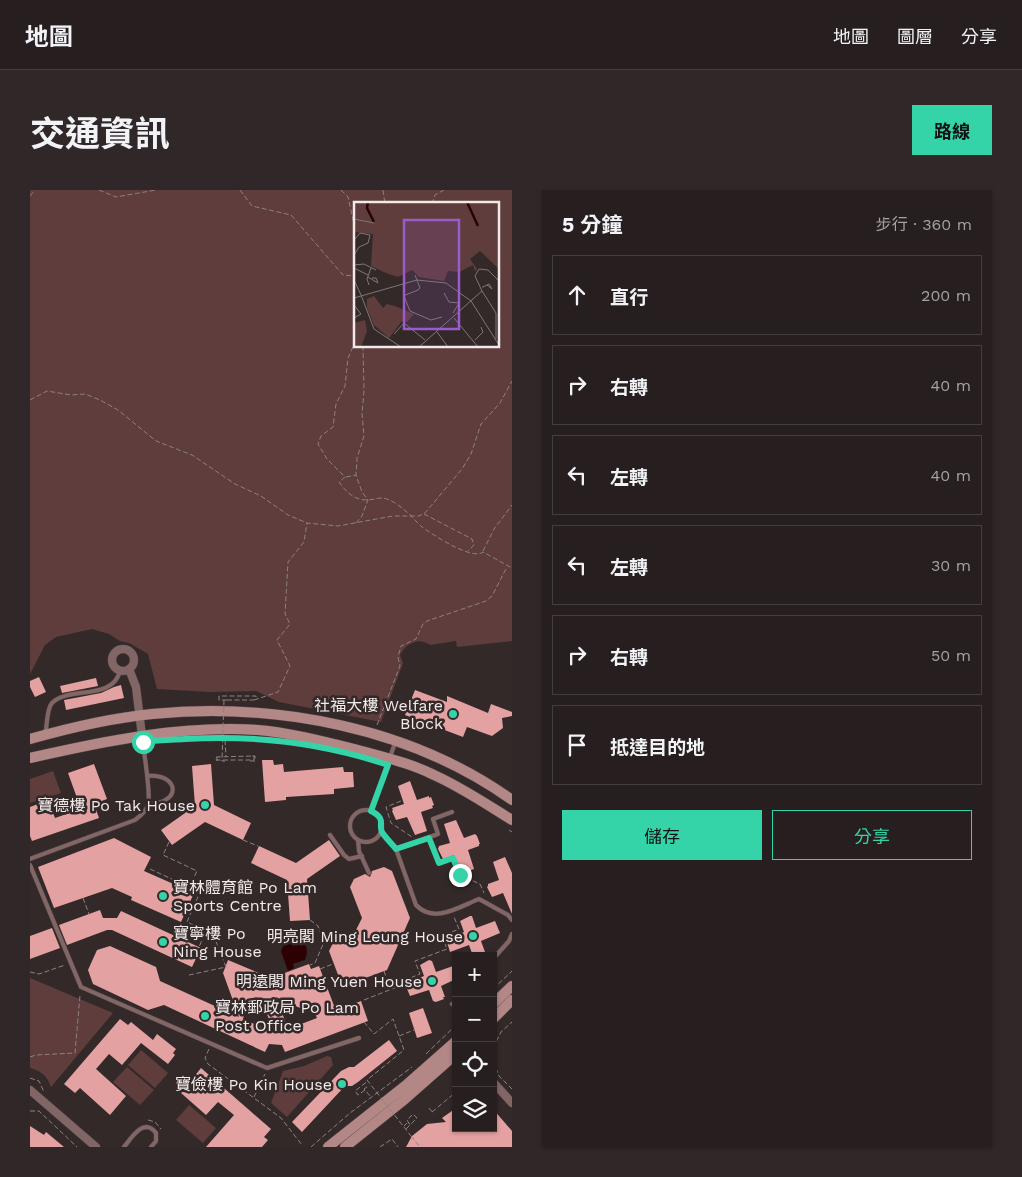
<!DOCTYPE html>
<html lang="zh-TW">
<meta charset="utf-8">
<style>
:root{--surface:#271f1f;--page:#2f2728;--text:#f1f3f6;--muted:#a4a2a4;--line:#433d3d;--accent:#34d4a8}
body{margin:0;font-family:"Work Sans","Noto Sans TC",sans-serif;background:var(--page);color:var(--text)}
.controls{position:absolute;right:15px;bottom:15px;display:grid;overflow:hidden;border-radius:0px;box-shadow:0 1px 4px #0004}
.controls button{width:45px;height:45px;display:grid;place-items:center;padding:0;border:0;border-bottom:1px solid var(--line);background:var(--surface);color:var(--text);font:25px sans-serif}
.stop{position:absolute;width:15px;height:15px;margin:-11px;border:4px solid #34d4a8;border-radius:50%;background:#fff}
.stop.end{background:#34d4a8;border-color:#fff;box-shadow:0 1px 5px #0008}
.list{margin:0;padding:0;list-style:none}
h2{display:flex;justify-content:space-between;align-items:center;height:65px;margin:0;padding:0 20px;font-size:21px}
h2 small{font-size:16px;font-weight:400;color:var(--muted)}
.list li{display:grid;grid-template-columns:32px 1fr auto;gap:15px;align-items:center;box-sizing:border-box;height:80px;margin:0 10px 10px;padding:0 10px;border:1px solid var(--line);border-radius:0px}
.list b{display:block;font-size:19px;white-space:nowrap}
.list em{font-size:16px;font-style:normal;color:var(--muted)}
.actions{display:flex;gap:10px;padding:15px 20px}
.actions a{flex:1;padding:11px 0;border:1px solid var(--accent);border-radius:0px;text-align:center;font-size:18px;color:var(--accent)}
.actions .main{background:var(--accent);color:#111}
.icon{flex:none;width:28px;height:28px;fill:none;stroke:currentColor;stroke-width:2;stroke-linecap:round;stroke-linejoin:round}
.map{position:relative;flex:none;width:482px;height:957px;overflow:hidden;border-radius:0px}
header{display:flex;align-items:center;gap:30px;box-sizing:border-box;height:70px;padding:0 25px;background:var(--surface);border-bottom:1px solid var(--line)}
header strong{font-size:24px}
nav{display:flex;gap:28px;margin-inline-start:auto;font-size:18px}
.intro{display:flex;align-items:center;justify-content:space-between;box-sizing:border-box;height:120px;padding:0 30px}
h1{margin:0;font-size:35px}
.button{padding:12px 22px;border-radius:0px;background:var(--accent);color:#111;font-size:18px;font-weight:700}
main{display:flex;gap:30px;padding:0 30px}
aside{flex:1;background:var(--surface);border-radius:0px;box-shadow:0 1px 4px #0004}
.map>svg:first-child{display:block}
.green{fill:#5f3d3d;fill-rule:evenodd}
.water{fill:#2d0004}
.building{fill:#e4a1a1;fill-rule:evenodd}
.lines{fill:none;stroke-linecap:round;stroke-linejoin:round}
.lane-casing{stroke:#4f4444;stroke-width:5}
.street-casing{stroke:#4f4444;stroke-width:9}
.secondary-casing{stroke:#4f4444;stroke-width:11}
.path{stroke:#8b8282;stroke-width:1;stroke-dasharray:5 2.5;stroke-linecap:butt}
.lane{stroke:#826666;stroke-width:4}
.street{stroke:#826666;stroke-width:8}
.secondary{stroke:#b38786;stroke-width:10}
.path-bridge{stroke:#8b8282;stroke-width:1;stroke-dasharray:5 2.5;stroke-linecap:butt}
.route{stroke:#34d4a8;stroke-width:6}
.poi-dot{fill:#34d4a8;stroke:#342929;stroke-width:2}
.labels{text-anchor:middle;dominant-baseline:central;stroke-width:5;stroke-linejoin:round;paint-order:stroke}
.poi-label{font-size:16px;fill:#f2eaea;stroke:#342929;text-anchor:end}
.inset-river{fill:none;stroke:#2d0004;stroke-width:2.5}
.inset-road{fill:none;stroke:#807676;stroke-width:1}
.view{fill:#995cca;fill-opacity:0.15;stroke:#995cca;stroke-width:2.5}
.inset-edge{fill:none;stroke:#f2eaea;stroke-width:2.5}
</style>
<header>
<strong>地圖</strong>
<nav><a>地圖</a><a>圖層</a><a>分享</a></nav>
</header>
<div class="intro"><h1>交通資訊</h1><a class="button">路線</a></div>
<main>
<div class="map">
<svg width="482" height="957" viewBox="0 0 482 957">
<rect width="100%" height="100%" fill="#342929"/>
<path class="green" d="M0,0H482V451L427,457L426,451L400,455C389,447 376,453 370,465L373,473L351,532L249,512L226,501L180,502L127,499L118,464L99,453L90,451L79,444L62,439L26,447L15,455L0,484ZM326,14H468V156H326Z
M23,581L31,603L0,613V589Z
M0,788L83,823L21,897C17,886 12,881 0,878Z
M111,860L138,883L125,898L98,875Z
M297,866L301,867L303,875L257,927L241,913L253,881L274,876Z
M97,877L124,900L110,915L83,892Z
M159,915L186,938L173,953L146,930Z"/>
<path class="water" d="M264,748C275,750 280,759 275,770L263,774L264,778L258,781L251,761L255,752Z"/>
<path class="building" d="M9,487L16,502L5,507L0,497V491Z
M66,488L68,496L32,503L30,496Z
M91,495L94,508L36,520L34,510L71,503L84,497Z
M385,500L417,512V506L458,523L461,514L482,522V526L472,528L473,538L462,546L437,537L433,547L375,525Z
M232,570H243L244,575L253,574L254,582L313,577L314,582H323L324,597L304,599V604L256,607V610L235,612Z
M64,574L77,609L64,614L69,628L2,651L0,646V617L18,610L25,628L51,619L38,583Z
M181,574L184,615L221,633L213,650L175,632L142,655L131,640L165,616L162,576Z
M380,591L387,610L399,606V608L401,607L404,615L402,616L403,618L391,622L397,641L385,645L377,627L366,630L362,621L363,620L362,618L374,614L368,596Z
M426,630L434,648L445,644L447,646L450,654H449V656L438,660L444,679L431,684L424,665L413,669L408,659L409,656L420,653L414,634Z
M84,648L121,667L114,681L164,703L151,732L101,710L102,707L82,698L24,718L8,677Z
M299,650L310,666L277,689L280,730L260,731L257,690L221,673L229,656L266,673Z
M475,667L482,683V724L473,703L462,707L457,697L458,696V694L469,690L463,672Z
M354,677L362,681L380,728L357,780L319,794L310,790L299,761L303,753L324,744L332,728L320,697L324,689L335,684L340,687L342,681Z
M70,720L73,728H87L91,721L171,758L162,777L82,740H77L37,755L29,735Z
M440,726H442L446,738L465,731L470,743L451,751L455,762L453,763L454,766H443L439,755L420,762L416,749L434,742L430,731Z
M22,738L30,758L0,769V746Z
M80,756L126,777L130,791L209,827L193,783L198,770L241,788L279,774L281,779L289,776L306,821L331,811L338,831L255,862L252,855L239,854L235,862L134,815L118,820L63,794L58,780L67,760ZM246,807L270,818L273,812L282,817L287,828L258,839ZM233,813L244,843L213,829L216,819Z
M399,770L402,771L406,782L426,775V789L411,796L415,807H413L414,809L406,812L403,811L399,800L380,806L375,794L394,786L390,775Z
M393,818L402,843L387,848L379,823Z
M90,829L98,835L101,832L123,850L127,844L146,859L143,863L145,865L138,874L111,853L92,875L79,864L66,879L96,906L80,925L50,898L45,903L34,894Z
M359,850L367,861L328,892L322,896H315L272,942L262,932L311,881L319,877H324Z
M171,878L241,939L234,947L238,950L232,957H176L204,925L188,912L176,925L151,903Z
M426,918V938H463V919L482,941V957H376L382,946L397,934L416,932L412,928Z
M0,936L14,945L16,942L34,957H0Z"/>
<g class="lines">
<g class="lane-casing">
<path id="lane" d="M15,543C18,534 16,520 22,513C38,496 83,511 90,481
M117,586C150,583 152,614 118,614
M320 636a16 16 0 1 1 32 0a16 16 0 1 1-32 0Z
M341,621L365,553
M352,642L366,659L386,715C404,734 429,717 449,709L478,725L482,730
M300,645L314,665L319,669L332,666
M328,650L329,661L339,683
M366,659L408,644L403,629L422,622
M0,669L105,630C110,626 116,622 118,615C121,605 114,561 112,548
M0,675L51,797L237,878L329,848
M463,769L479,751L482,744
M422,814L426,811
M94,957C102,947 114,927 126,943V951L121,957"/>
</g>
<g class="street-casing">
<path id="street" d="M82 470a11 11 0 1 1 22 0a11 11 0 1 1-22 0Z
M99,479L106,497L112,546
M463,892L482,913
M0,900L66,957"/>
</g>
<g class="secondary-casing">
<path id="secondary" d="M0,549C39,538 81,528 122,524C245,512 380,537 482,610
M0,568C75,551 151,535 228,540C262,543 295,552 328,560C353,567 380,573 404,585C431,597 456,614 482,630
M463,814L482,796
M463,829L482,810
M298,957L375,896L426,851
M315,957L375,909L426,864"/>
</g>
<path class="path" d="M69,0L86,7L126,0
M210,0L222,16L261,25L313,85L326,86
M311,0L318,7L326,43
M353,0L355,14
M0,6L5,0
M402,14L405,5L414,0
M326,150L318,168L315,196L306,214L303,237L291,246L288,254L297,269L315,287L309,292C316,302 324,310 337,310C342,310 347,308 352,308C362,309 371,317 378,323C383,327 387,333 392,337C402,344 442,371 453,362L482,378
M0,210L17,201L41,205L55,204L70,210L88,220L126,251L162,265L205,294L231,306L258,325L277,333L308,336L363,326H389L395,323L432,279L441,264L451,234L470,213L482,191
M316,287L326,285
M394,324L442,349L444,355L438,361
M326,333L332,326L338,310L332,302L326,285L327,268L334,246L332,224L334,200L333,158L335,156
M453,361L464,339L482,315
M197,510H189V506H226V510
M224,510L248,502L260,476L247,450L260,434L255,424L258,372L274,352L277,333
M347,535L370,476L368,467L371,456L386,449L393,434L397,431L456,411L462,406L477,377
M195,550L196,566
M218,550L237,551
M224,566V570H186V567Z
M371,611L356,617L361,633L382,647
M479,640L482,642
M213,650L228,656
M139,652L133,665L167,681L160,696
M402,654L409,673L423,668L430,685L450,694L454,703
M120,679L170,702L157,732L176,741L169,757
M53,708L59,724
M280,730L288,736L294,752L285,773L280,775
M290,779L303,774
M354,781L360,799
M0,782L9,784L35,775
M159,785L196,777L183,744L177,741
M463,799L482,781
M334,810L367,797L373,791L390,784L385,771L417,759L412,746L429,739L424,727
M369,846L384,840
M463,858L471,842L482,832
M179,859L175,868L178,874L251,928L272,955
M396,864L426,835
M0,867L6,865L45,863L50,805
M463,871L469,886L482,899
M0,888L9,891L14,902
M337,897L334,899L341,907
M335,900L328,905L325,901L338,891
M224,907L235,884
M399,918L404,924
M0,921H9L47,957
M402,922L426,902
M118,930L125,932L131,939
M374,936L377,933
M376,939L387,928L383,924L377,930L380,935
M381,946L390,957
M281,957L320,923L382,877
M350,957L362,949L368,957"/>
<use href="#lane" class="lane"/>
<use href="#street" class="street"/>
<use href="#secondary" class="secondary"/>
<path class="path-bridge" d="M194,510L192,571H195
M197,510H224
M187,567V571
M220,571H225V566H221
M334,832L344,844L363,829L374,860L337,890L381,946"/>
</g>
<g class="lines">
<path class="route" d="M113,552C126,550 141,550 155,549C222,545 293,553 358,575L341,621C357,629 348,634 352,642C353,645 363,655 366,659L399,648L409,673L423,668L430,685"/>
</g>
<g class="poi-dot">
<circle cx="423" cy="524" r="5"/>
<circle cx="175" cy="615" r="5"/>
<circle cx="133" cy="706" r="5"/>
<circle cx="443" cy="746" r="5"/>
<circle cx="133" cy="752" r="5"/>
<circle cx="402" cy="791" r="5"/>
<circle cx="175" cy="826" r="5"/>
<circle cx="312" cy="894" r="5"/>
</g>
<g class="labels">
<g class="poi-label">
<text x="413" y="515">社福大樓 Welfare<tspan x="413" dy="18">Block</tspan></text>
<text x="165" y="615">寶德樓 Po Tak House</text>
<text x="143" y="697" text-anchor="start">寶林體育館 Po Lam<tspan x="143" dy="18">Sports Centre</tspan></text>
<text x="143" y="743" text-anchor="start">寶寧樓 Po<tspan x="143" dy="18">Ning House</tspan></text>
<text x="433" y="746">明亮閣 Ming Leung House</text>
<text x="392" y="791">明遠閣 Ming Yuen House</text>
<text x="185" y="817" text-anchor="start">寶林郵政局 Po Lam<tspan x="185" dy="18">Post Office</tspan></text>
<text x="302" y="894">寶儉樓 Po Kin House</text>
</g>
</g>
<g transform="translate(324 12)">
<rect width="145" height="145" fill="#342929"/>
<path d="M0,0H145V67L126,49L116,57L123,67L121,69L119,63L105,70L94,69L90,79L65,75L58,68L44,75L32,71L17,64L19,32L0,30ZM20,94L29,106L33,102L41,104L60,112L53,120L48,119L35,136L20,123L13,106V97ZM11,118L13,129L7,145H0V121Z" fill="#5f3d3d"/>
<path class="inset-river" d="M14,0L13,6L20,20M113,0L124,24"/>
<path class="inset-road" d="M0,17L20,21M0,38L6,31L16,33L14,41L5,45L0,53M0,63L10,62L22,68M0,66L14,73M61,73L66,86L64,88M14,75L24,81L22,76H18M0,78L7,93M15,83L13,77L17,66M128,85H129L135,82L138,87L133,83M128,89L142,111V137M128,89L121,74L125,67L134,68L145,79M90,91L95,100L105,101L99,111M7,93L20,127L47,145M49,94L64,88M50,94L56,109L77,118L88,115M0,96L63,78L92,81L117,99L145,143M0,103L7,112L0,116M100,116L124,145M83,130L94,145M40,132L50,121L71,138M121,138L129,130L127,125M65,145L128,89"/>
<path class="view" d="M50,18H105V127H50Z"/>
<rect width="145" height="145" class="inset-edge"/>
</g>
</svg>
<div class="controls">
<button>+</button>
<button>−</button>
<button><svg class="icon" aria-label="locate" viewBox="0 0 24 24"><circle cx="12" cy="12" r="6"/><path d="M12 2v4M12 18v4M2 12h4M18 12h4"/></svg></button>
<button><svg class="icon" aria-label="layers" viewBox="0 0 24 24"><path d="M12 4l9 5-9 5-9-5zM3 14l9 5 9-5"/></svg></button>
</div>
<div class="stop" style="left:113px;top:552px"></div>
<div class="stop end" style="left:430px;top:685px"></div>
</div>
<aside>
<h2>5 分鐘<small>步行 · 360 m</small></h2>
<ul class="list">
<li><svg class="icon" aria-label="ahead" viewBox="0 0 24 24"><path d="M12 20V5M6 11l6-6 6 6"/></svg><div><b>直行</b></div><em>200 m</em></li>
<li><svg class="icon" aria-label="right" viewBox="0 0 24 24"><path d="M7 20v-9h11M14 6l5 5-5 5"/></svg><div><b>右轉</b></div><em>40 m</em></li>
<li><svg class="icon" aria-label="left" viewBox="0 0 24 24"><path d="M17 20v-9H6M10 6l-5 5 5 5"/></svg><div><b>左轉</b></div><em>40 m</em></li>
<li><svg class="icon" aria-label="left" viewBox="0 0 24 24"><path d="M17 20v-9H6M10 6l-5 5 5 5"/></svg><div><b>左轉</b></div><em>30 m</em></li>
<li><svg class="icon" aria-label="right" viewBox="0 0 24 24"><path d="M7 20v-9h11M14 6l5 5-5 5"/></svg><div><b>右轉</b></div><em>50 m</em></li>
<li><svg class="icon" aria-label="arrive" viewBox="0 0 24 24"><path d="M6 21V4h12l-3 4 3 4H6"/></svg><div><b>抵達目的地</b></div></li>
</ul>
<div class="actions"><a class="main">儲存</a><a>分享</a></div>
</aside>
</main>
